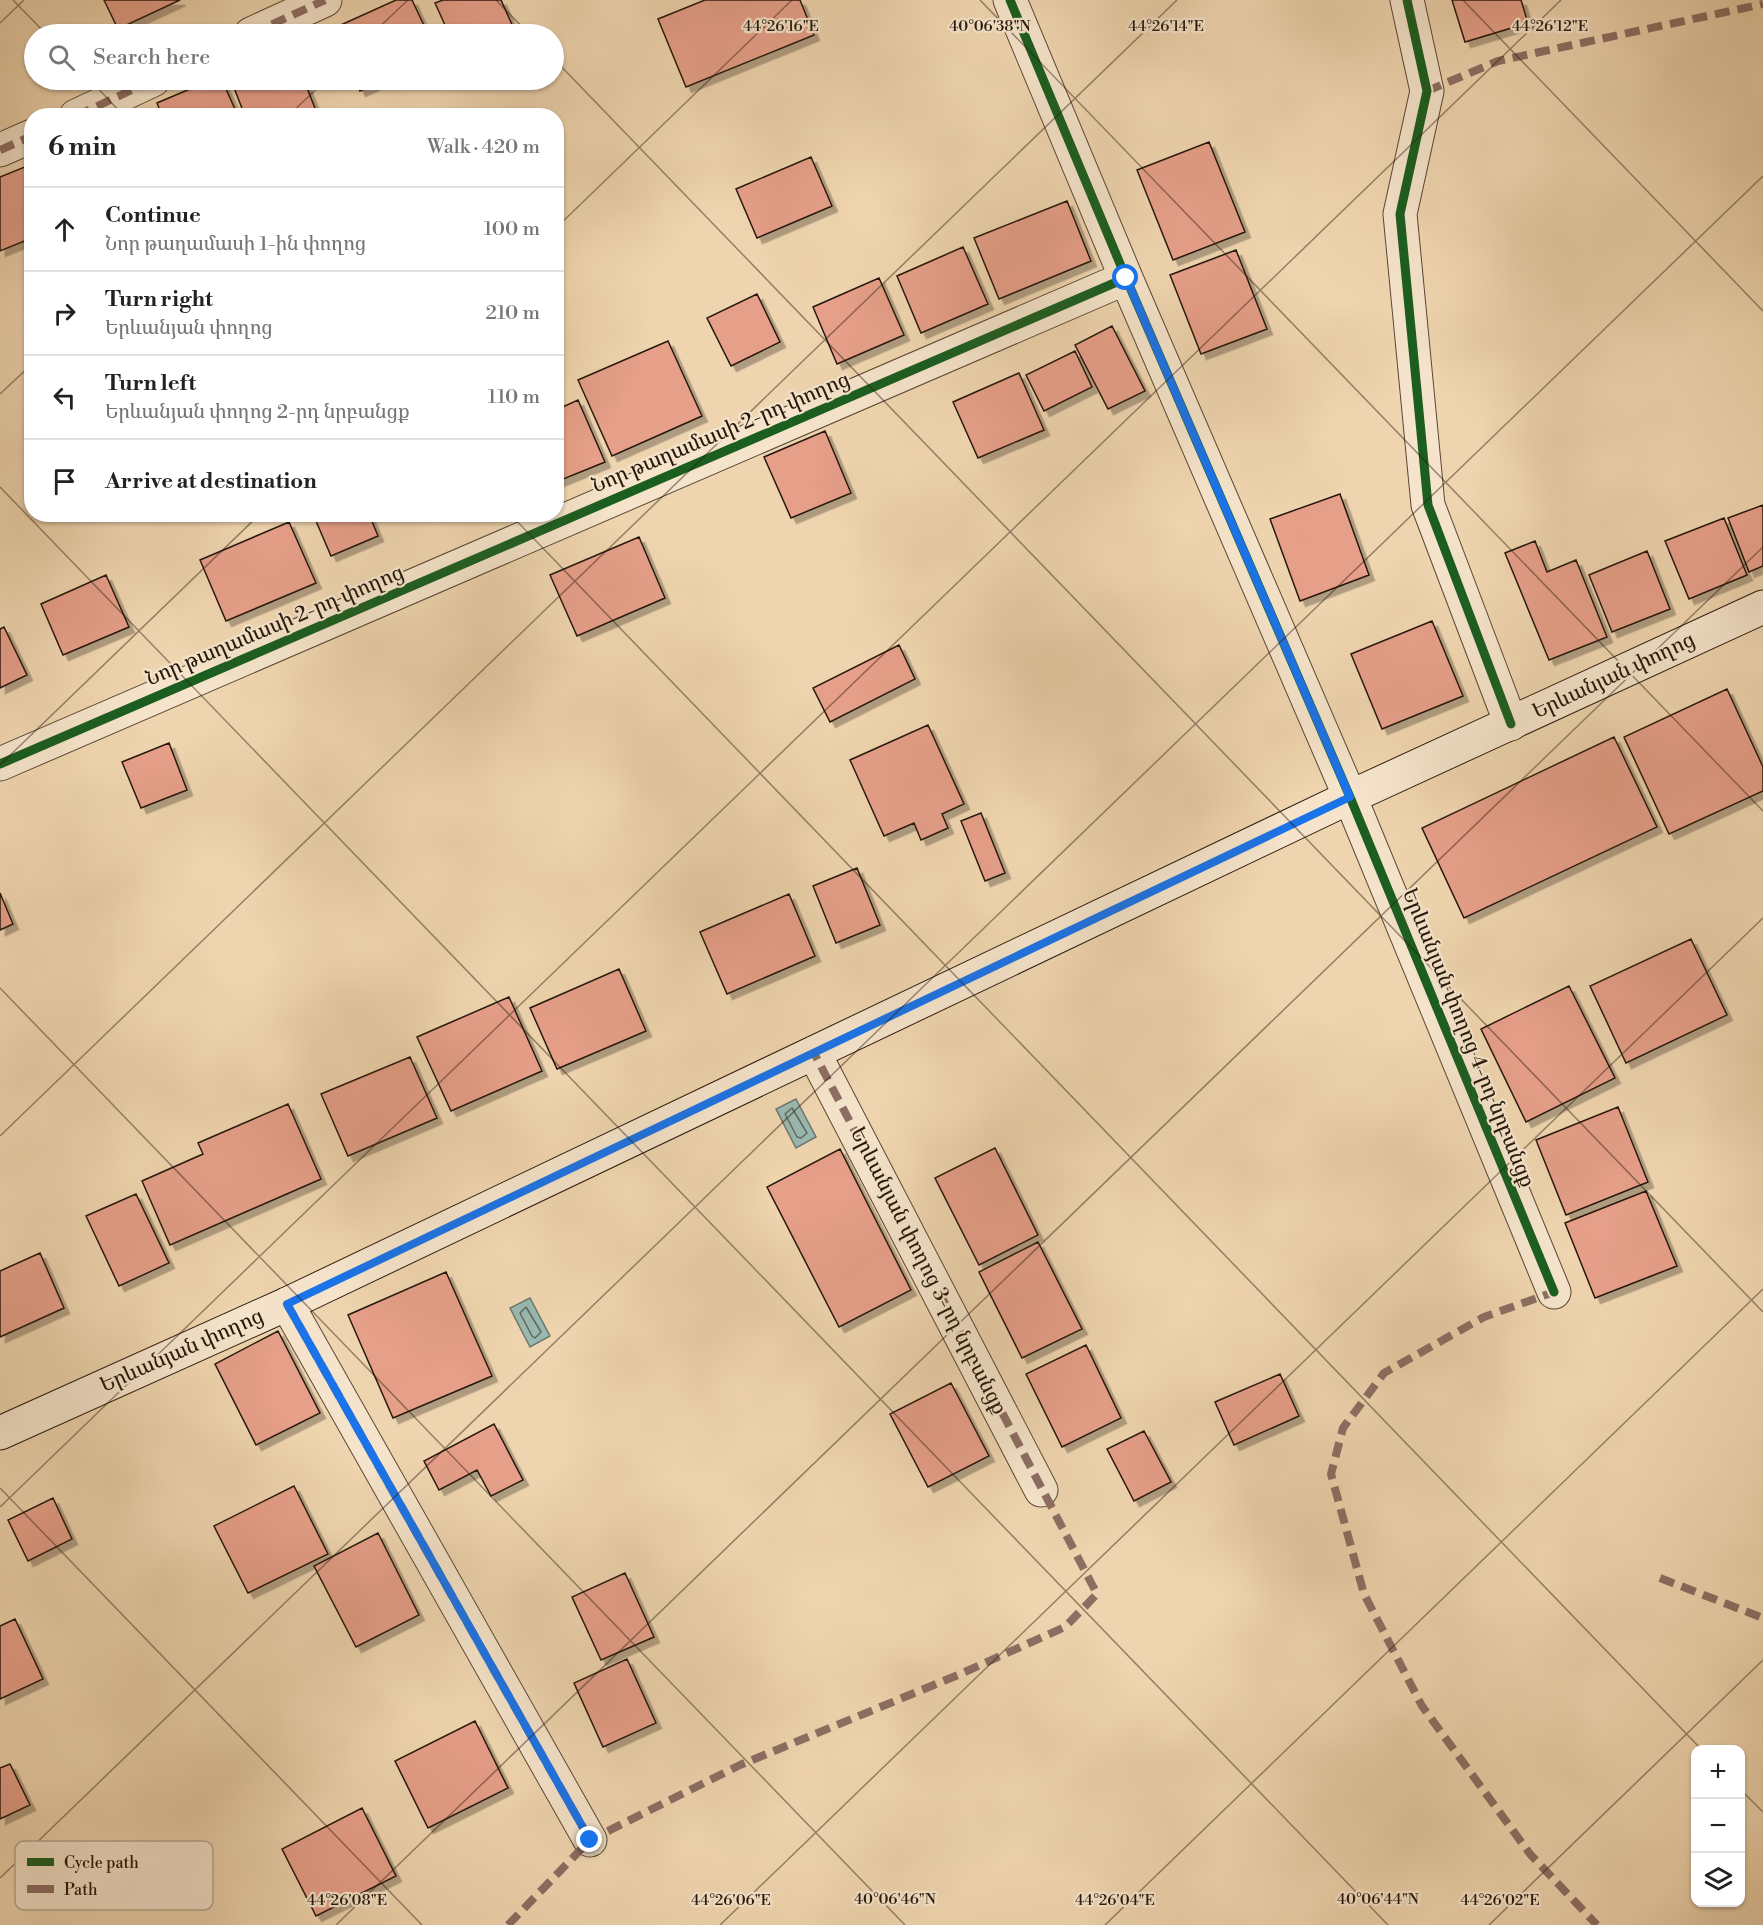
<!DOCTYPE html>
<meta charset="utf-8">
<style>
:root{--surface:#fff;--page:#f6f6f6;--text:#222;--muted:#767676;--line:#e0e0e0}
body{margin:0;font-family:"Libre Bodoni","Noto Serif Armenian",serif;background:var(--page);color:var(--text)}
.controls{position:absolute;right:18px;bottom:18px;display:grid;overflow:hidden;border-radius:12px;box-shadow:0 2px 4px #0004}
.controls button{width:54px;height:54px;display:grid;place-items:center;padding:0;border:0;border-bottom:2px solid var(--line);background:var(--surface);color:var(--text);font:30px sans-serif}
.stop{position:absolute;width:18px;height:18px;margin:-14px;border:4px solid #1a73e8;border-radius:50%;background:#fff}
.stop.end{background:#1a73e8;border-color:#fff;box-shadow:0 2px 6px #0008}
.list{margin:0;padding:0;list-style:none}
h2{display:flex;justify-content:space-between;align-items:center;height:78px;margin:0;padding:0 24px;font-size:26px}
h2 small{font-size:20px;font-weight:400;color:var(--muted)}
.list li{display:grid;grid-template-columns:39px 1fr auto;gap:18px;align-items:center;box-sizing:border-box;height:84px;padding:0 24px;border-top:2px solid var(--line)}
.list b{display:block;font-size:22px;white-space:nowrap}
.list p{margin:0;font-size:20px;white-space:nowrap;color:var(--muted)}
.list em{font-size:20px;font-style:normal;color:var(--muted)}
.icon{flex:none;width:33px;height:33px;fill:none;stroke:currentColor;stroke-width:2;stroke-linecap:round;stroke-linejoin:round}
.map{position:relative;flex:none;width:1763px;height:1925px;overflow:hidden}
.search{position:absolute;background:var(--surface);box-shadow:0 2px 4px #0004;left:24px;top:24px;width:540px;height:66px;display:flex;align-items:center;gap:15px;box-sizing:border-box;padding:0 21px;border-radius:33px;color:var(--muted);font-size:22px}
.panel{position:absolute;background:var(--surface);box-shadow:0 2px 4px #0004;left:24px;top:108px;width:540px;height:414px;border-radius:24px}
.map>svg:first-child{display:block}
.water{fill:#9ab8af;stroke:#6c786d;stroke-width:1.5}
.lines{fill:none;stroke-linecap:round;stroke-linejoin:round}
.shore{stroke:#60685d;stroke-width:1.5}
.building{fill:#e69f89;stroke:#27190b;stroke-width:1.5;filter:url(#shadow)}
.street-casing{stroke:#594834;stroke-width:35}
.secondary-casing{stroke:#27190b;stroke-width:35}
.street{stroke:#f5e4cb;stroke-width:33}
.secondary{stroke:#f5e4cb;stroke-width:33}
.quiet{stroke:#8d6e63;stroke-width:8;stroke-dasharray:15 8;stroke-linecap:butt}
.cycleway-casing{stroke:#f5e4cb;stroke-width:13}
.cycleway{stroke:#1b5e20;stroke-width:9}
.route{stroke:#1a73e8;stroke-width:8}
.ticks{fill:none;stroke:#27190b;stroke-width:1.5;stroke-opacity:0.45}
.labels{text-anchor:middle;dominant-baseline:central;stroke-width:4.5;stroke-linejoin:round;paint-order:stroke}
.street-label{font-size:21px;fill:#27190b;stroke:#f5e4cb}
.key{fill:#f5e4cb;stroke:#b7a791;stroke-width:1.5}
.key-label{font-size:16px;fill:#27190b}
.ticks-label{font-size:15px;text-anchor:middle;fill:#27190b;stroke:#f5e4cb;stroke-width:4.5;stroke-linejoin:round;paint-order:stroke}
</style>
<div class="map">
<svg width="1763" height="1925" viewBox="0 0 1763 1925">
<defs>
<filter id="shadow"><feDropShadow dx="5.5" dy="5.5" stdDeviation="0" flood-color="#0004"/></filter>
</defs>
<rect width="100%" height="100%" fill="#efd5af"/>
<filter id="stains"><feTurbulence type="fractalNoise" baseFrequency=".00333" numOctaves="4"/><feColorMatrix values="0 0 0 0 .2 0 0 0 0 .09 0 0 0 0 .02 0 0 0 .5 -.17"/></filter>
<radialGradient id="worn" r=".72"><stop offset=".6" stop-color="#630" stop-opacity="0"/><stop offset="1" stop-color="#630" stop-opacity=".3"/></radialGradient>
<path class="water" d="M796,1099L816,1137L796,1148L776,1109Z
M530,1298L550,1336L530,1347L510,1308Z"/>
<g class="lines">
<path class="shore" d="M792,1108L807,1133L801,1138L797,1137L785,1114Z
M526,1307L541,1332L535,1338L532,1336L520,1313Z"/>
</g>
<path class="building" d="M104,0H180L118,29Z
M396,0H412L428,34H334L332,29Z
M443,0H501L514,29L501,34H449L435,3Z
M705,0H800L814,35L686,87L658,19Z
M1452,0H1521L1528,23L1465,42Z
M211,80H222L238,116H162L157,103Z
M231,80H304L318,116H245Z
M355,80H385L360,91Z
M1209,142L1245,232L1173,260L1137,170Z
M811,157L832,206L757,238L736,189Z
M32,164V238L0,251V177Z
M1067,201L1091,261L999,299L974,238Z
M963,247L988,304L921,333L897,276Z
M1236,250L1267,329L1201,354L1170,275Z
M879,278L904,335L837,364L813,307Z
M757,294L780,342L731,366L707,318Z
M1112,326L1145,391L1108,409L1075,345Z
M668,341L702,416L612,456L578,380Z
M1075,351L1092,387L1044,411L1026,375Z
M1019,373L1044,430L978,458L953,402Z
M578,400L605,462L556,482V410Z
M825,431L851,493L791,518L764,457Z
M1340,494L1369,575L1300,601L1270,519Z
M1763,505V566L1749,572L1728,518Z
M313,514H369L378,536L331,556Z
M1724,518L1747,575L1689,599L1665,541Z
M289,522L316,583L226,621L200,560Z
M639,537L665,598L577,636L550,575Z
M1535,541L1547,572L1576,560L1607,637L1549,660L1505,553Z
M1647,551L1670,609L1612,632L1589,575Z
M106,575L129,627L63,655L41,604Z
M1432,621L1463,696L1382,729L1351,654Z
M4,627L27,675L0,688V629Z
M899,645L915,679L830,722L813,688Z
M1727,689L1763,767V791L1669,834L1624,737Z
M928,725L964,804L942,814L948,828L921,840L914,823L884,836L850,760Z
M1614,737L1657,827L1464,918L1422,828Z
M169,743L187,790L141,808L122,762Z
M981,813L1005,873L985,881L961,821Z
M857,868L880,925L836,943L813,886Z
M0,893L13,924L0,930Z
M789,894L815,956L727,994L700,932Z
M1691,939L1727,1015L1626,1063L1590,986Z
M619,969L646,1031L557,1069L530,1008Z
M1569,986L1615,1078L1526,1122L1481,1029Z
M509,997L542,1071L451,1111L417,1037Z
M410,1057L437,1118L348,1156L321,1094Z
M288,1104L321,1179L170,1245L142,1181L203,1154L198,1143Z
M1618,1107L1648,1182L1566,1215L1536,1140Z
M995,1148L1038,1235L979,1265L935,1178Z
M840,1149L911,1290L839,1327L767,1187Z
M1646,1191L1677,1266L1595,1298L1565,1223Z
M136,1194L169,1263L119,1286L86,1216Z
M1038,1242L1082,1329L1022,1358L979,1272Z
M40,1253L64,1308L0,1337V1271Z
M446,1272L492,1376L393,1418L348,1315Z
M278,1331L320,1413L256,1445L215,1364Z
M1086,1345L1121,1418L1062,1447L1026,1374Z
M1280,1374L1299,1416L1234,1445L1215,1402Z
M951,1383L989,1456L928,1487L890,1414Z
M494,1424L523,1480L491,1496L477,1470L439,1490L424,1461Z
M1144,1431L1171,1482L1134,1501L1107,1449Z
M294,1486L328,1554L248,1593L214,1526Z
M53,1498L72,1539L28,1561L8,1520Z
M378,1533L419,1615L356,1647L314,1566Z
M625,1573L654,1637L601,1660L572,1597Z
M15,1619L43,1679L0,1699V1626Z
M627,1659L656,1723L603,1747L574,1683Z
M475,1721L508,1788L428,1828L395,1761Z
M10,1764L30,1805L0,1819V1768Z
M362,1808L396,1876L316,1916L282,1849Z"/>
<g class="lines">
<g class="street-casing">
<path id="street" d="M1010,0L1126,278L1350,797L1554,1292
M1407,0L1427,91L1400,214L1428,505L1511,724
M251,34L325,0
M76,116L153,80
M0,150L32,136
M0,764L1126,278
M814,1053L1041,1490
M287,1304L590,1840"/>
</g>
<g class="secondary-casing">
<path id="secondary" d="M0,1433L287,1304L1350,797L1763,607"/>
</g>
<use href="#street" class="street"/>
<use href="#secondary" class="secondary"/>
<path class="quiet" d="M251,34L325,0
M1427,91L1498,61L1763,4
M76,116L153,80
M0,150L32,136
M1552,1289L1554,1292L1484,1317L1384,1373L1343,1428L1331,1474L1364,1594L1422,1706L1530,1854L1597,1925
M287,1304L590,1840
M1660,1578L1763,1618
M508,1925L590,1840L740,1765L958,1675L1065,1627L1097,1594L814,1053"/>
<g class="cycleway-casing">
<path id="cycleway" d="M1010,0L1126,278L1350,797L1554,1292
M1407,0L1427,91L1400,214L1428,505L1511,724
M0,764L1126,278"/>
</g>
<use href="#cycleway" class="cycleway"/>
</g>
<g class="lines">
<path class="route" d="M590,1840L287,1304L1350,797L1126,278"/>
</g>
<path class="ticks" d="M13,0L46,34M496,0L529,34M980,0L1763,811M1463,0L1763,311M0,23L24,0M372,34L408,0M554,59L1763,1312M90,80L124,116M288,116L326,80M556,228L792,0M0,394L32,364M0,487L1388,1925M510,514L1702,1750M0,765L260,514M0,988L905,1925M0,1136L1177,0M0,1488L422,1925M0,1507L1561,0M1740,1789L1763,1812M0,1878L1763,176M336,1925L1763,547M720,1925L1763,918M1105,1925L1763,1289M1489,1925L1763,1660"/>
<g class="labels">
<g class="street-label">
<text transform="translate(721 433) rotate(-23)">Նոր թաղամասի 2-րդ փողոց</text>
<text transform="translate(275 626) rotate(-23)">Նոր թաղամասի 2-րդ փողոց</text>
<text transform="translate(1614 676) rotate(-25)">Երևանյան փողոց</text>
<text transform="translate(1468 1038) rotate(68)">Երևանյան փողոց 4-րդ նրբանցք</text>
<text transform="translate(928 1271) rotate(63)">Երևանյան փողոց 3-րդ նրբանցք</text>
<text transform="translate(182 1351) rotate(-24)">Երևանյան փողոց</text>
</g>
</g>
<rect x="15" y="1841" width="198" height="69" rx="9" class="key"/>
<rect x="27" y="1858" width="27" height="8" fill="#1b5e20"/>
<rect x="27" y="1885" width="27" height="8" fill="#8d6e63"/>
<g class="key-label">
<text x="64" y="1868">Cycle path</text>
<text x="64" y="1895">Path</text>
</g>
<g class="ticks-label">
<text x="781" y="31">44°26'16"E</text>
<text x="1166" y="31">44°26'14"E</text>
<text x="1550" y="31">44°26'12"E</text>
<text x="990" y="31">40°06'38"N</text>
<text x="895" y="1904">40°06'46"N</text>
<text x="1378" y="1904">40°06'44"N</text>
<text x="347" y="1905">44°26'08"E</text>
<text x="731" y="1905">44°26'06"E</text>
<text x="1115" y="1905">44°26'04"E</text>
<text x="1500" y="1905">44°26'02"E</text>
</g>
<rect width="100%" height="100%" filter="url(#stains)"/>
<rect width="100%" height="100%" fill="url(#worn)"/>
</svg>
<div class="controls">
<button>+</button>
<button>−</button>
<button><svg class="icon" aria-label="layers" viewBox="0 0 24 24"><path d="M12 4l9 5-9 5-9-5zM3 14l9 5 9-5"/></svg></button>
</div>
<div class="stop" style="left:1126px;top:278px"></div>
<div class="stop end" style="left:590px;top:1840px"></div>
<div class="search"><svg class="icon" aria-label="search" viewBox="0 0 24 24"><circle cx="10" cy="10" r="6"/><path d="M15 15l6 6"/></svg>Search here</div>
<section class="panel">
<h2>6 min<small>Walk · 420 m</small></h2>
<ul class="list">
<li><svg class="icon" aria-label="ahead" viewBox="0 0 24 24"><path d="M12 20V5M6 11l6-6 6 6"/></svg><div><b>Continue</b><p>Նոր թաղամասի 1-ին փողոց</p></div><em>100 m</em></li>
<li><svg class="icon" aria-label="right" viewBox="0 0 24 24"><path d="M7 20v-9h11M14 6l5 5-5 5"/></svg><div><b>Turn right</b><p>Երևանյան փողոց</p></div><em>210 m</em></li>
<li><svg class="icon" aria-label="left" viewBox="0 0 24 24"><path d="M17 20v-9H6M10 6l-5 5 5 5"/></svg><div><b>Turn left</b><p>Երևանյան փողոց 2-րդ նրբանցք</p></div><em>110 m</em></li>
<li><svg class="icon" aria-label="arrive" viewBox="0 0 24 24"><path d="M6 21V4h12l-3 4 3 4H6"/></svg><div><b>Arrive at destination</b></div></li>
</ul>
</section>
</div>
